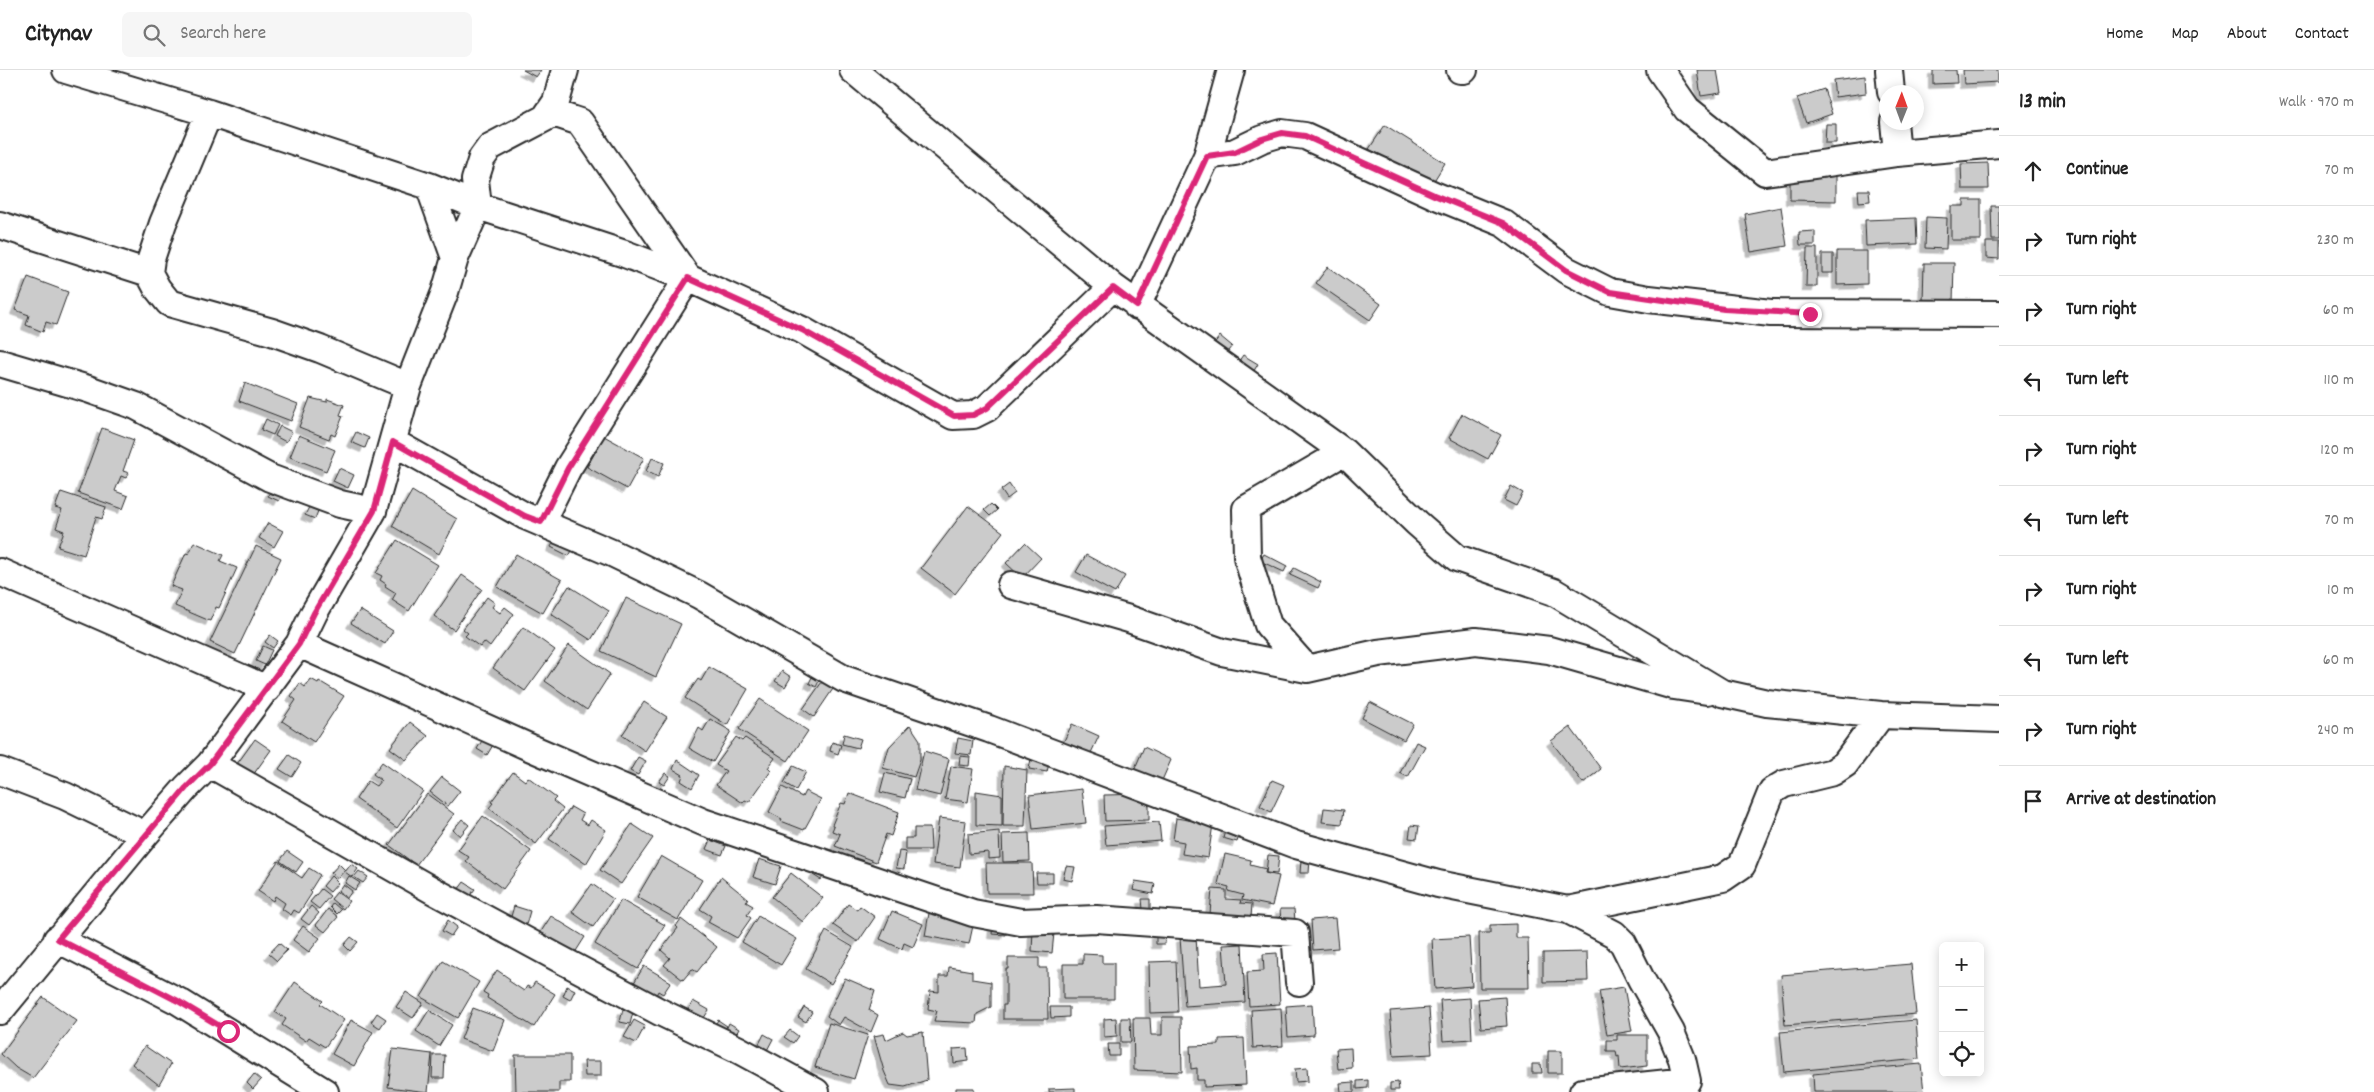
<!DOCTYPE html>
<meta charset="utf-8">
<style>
:root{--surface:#fff;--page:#f6f6f6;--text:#222;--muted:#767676;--line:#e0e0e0}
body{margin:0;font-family:Dekko,sans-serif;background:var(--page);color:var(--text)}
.controls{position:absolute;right:15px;bottom:15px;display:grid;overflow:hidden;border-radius:8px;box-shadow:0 2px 12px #0003}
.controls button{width:45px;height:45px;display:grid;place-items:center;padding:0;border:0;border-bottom:1px solid var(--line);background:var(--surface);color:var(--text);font:25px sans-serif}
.compass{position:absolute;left:1879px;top:15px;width:45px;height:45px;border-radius:50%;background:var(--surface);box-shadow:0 2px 12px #0003;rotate:1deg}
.stop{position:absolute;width:15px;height:15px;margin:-11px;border:4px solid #db2777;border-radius:50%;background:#fff}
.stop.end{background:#db2777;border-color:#fff;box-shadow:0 1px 5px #0008}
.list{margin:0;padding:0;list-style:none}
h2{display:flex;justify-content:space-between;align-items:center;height:65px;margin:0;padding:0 20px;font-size:21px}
h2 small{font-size:16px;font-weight:400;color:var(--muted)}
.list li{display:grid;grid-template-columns:32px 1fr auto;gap:15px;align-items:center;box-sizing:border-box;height:70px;padding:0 20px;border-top:1px solid var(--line)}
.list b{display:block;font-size:19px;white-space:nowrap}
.list em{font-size:16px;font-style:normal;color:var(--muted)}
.icon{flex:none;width:28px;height:28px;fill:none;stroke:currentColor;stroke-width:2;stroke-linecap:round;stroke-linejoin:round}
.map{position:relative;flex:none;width:1999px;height:1022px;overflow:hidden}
header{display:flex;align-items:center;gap:30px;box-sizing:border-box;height:70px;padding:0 25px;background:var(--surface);border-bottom:1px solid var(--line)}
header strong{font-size:24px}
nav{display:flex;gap:28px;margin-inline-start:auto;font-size:18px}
.search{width:350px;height:45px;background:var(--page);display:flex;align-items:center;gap:12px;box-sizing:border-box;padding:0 18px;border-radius:8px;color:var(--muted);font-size:19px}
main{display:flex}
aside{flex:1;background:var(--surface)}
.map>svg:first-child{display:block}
.building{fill:#cbcbcb;stroke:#2b2b2b;filter:url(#shadow)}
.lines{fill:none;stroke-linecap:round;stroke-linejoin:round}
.minor-casing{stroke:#2b2b2b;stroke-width:30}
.minor{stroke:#fff;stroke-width:26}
.route{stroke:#db2777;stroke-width:6}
</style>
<header>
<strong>Citynav</strong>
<div class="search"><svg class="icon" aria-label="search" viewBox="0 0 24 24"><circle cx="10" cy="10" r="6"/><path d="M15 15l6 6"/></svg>Search here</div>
<nav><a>Home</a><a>Map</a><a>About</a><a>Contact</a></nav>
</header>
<main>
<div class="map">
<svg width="1999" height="1022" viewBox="0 0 1999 1022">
<defs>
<filter id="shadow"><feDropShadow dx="-4.5" dy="4.5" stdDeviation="0" flood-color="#0004"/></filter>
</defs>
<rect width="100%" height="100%" fill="#fff"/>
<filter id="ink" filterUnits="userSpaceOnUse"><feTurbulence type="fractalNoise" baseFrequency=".02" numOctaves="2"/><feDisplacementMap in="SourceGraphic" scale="10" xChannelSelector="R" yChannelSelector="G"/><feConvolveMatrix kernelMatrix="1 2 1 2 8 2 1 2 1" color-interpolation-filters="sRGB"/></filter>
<g filter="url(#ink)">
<path class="building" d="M523,0H541L536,7Z
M1697,0H1717L1721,23L1701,26Z
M1933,0H1956L1957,13L1933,14Z
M1963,0H1998V12L1964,14Z
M1865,6L1866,23L1835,27L1833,10Z
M1824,19L1832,44L1806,53L1797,28Z
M1826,54H1836V73H1825Z
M1385,55L1445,93L1430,117L1369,79Z
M1988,93L1989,119H1962L1961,94Z
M1790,102H1836V131L1790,130Z
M1858,120H1869L1870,131L1859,132Z
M1964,130H1981V170H1951V136H1964Z
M1991,136H1999V170H1992Z
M1781,137L1787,176L1751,182L1745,144Z
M1926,147L1947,148L1946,179L1925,178Z
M1916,148L1917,174L1866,176L1865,150Z
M1815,161V175H1800L1799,162Z
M1986,172H1999V189L1986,188Z
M1807,178H1817V217H1806Z
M1837,181H1867V214L1837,215Z
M1822,184H1833V203H1822Z
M1924,193H1954L1953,233L1923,232Z
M1328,197L1381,234L1370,250L1316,213Z
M28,207L68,222L56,255L46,252L43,262L26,255L29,245L15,240Z
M1220,266L1232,276L1224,286L1212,276Z
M1243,285L1258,294L1252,304L1236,295Z
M245,313L298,334L291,351L239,331Z
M310,328L327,332V329L344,335L340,345L343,346L335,366L331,364L329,369L299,357Z
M1462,344L1501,365L1488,389L1449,368Z
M266,349L278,355L273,365L261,360Z
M280,356L292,362L286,372L275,366Z
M102,358L134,370L123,401L129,403L126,408L121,406L115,421L128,426L123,439L78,423Z
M356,362L369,368L365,378L351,372Z
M299,365L335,380L326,401L290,387Z
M604,366L644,388L627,419L587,397Z
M652,388L664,393L658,407L646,401Z
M339,398L354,405L348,418L333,411Z
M274,414L285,419L279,431L268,426Z
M1009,414L1015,423L1007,429L1001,420Z
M1511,416L1523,423L1516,436L1504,430Z
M412,421L457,449L439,484L392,456Z
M61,422L106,437L102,449L96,447L84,485L58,477L64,461L56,458L62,440L55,438Z
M991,434L997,440L990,446L984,440Z
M968,436L1003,462L955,524L921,498Z
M309,437L318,441L315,449L305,445Z
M268,453L283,461L274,477L259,468Z
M555,469L573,479L569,486L551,477Z
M397,470L438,495L409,541L392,530L396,523L385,516L386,514L380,510L382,506L376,503Z
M194,472L223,485L220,491L237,498L219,538L216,537L210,551L175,536L182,520L171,516L186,483L189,484Z
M1025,473L1041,488L1022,508L1006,493Z
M256,476L281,488L235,584L210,572Z
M516,484L562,510L543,543L497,517Z
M1264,484L1287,496L1284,502L1260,491Z
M1086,485L1125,506L1115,523L1076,502Z
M1294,498L1321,512L1318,518L1290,505Z
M462,505L482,519L454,560L434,546Z
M569,516L609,541L591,570L551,544Z
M487,527L495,533L492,537L500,543L505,537L514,544L490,577L484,572L480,577L465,566L468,563L463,559Z
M626,528L681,554L656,607L601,581Z
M360,540L393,561L385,574L351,553Z
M523,557L555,580L525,621L493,598Z
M270,565L278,571L273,578L265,572Z
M569,575L610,604L587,640L545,611Z
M263,576L272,580L265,595L256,591Z
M709,597L748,619L727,655L685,628L698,609L701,611Z
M782,601L791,607L785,617L775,611Z
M812,607L819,611L816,617L809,613Z
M311,609L318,613L319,611L344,626L314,672L282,651L296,630L291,626L300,613L305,617Z
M824,609L835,616L814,647L803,639Z
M760,629L808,661L788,691L739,659Z
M644,632L667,647L645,681L622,665Z
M1370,632L1413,654L1404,670L1362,648Z
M710,649L731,661L713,692L689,678L699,658L703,661Z
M410,652L428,666L406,690L390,678Z
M1072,654L1099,666L1090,685L1063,673Z
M910,655L920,670V690L914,707L883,698L889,677Z
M1570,657L1601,699L1583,713L1551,671Z
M844,664L861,669L858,678L842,674Z
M736,667L742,671L745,668L775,688L768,698L771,701L749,732L745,730L743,733L716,715L726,701L716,695Z
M958,668L973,671L971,685L955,683Z
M255,669L271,680L253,705L237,694Z
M483,669L493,675L487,685L477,679Z
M832,672L841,675L838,684L830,681Z
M1416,672L1425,676L1408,707L1400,703Z
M1144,677L1171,690L1160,715L1133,703Z
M924,681L949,689L940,726L915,720Z
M289,685L301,693L292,707L279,699Z
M960,686L970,687L969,696L959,695Z
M638,687L646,691L638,705L630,701Z
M1031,689L1049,693L1047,702L1029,699Z
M677,690L699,705L692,718L681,711L683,705L673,699Z
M382,692L423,721L397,758L356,729L368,711L376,716L381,710L373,704Z
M793,696L806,702L796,720L784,713Z
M951,696L973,699L968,732L945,729Z
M1004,696L1027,700L1025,756H1003Z
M513,702L525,711L528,707L556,728L553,731L563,739L536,774L489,738L493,733L491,732Z
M665,703L670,706L664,715L659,712Z
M885,703L910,709L905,728L880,722Z
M442,707L460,721L448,736L430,722Z
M1272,710L1284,715L1271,742L1260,736Z
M782,717L802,727L805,721L821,729L804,760L781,751L782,749L769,742Z
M1082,719L1086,753L1033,759L1029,725Z
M976,721L1002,725V756L976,755Z
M849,723L899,742L891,766L886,764L876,792L835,776L840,764L832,761L834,756L832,755L841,733L845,734Z
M427,724L454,744L416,795L389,775Z
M1149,724V750L1105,751L1104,725Z
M571,737L583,744L580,750L588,755L591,750L606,760L586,794L549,769Z
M1324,738L1344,740L1342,754L1322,752Z
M483,746L531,781L503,819L466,791L469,787L458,780Z
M939,748L966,751L960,797L933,794Z
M1176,748L1213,754L1208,788L1182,784L1184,772L1173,770Z
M462,749L469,755L460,766L453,760Z
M1159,752L1161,771L1106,775L1104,756Z
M632,754L653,768L621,814L600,800Z
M1411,755L1419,756L1417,769L1409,768Z
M914,758H930L931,780H905V768H914Z
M1226,758L1240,762L1237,772L1223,768Z
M999,761L1000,788L988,789V782L969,784L968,764Z
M1029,763L1030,791L1003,792L1002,764Z
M710,770L726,776L722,785L706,779Z
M287,781L303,792L296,802L280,791Z
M899,781L906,782L904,799L896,798Z
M1225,784L1251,790L1250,795L1266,799L1265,803L1279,806L1272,836L1242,830L1243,825L1228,821L1229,817L1218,814Z
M1268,785L1279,786L1277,804L1266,803Z
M661,786L702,810L678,850L637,827Z
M759,789L781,796L775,814L753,807Z
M1301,790H1310L1309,803H1300Z
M278,791L302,808L309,798L320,805L310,821L312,823L299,843L294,840L291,845L282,839L285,833L275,826L273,831L258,821Z
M986,793H1032L1033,823H987Z
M339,794L345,800L338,808L331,803Z
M351,794L358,799L352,807L345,802Z
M1066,796L1075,797L1072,811L1063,809Z
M819,797L826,802L821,810L813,805Z
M359,801L368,807L363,813L354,807Z
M791,803L823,828L803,852L772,827Z
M1036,803H1053V813H1037Z
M331,806L338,813L330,822L323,816Z
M349,806L360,813L355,820L345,813Z
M721,807L748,829L746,832L753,836L747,845L751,848L737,868L708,852L711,846L700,839Z
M1135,811L1155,814L1153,824L1133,820Z
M464,812L475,819L469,827L458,820Z
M343,814L352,821L347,828L338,821Z
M592,814L613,829L593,857L572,842Z
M321,819L330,826L319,839L310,832Z
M1212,819L1226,820V829L1241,830L1240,833L1252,834L1251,848L1210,844Z
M337,822L349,831L343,839L331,829Z
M1142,829H1150V839H1143Z
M621,830L665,855L638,899L595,874Z
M333,833L341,840L337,844L330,837Z
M848,834L857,840L860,836L875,847L858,872L833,855Z
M311,836L319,843L309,855L301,849Z
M514,836L530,841L526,855L510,850Z
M328,839L338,847L325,862L316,855Z
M1280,839H1294L1295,851L1281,852Z
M892,841L923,854L913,877L904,873L902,879L880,869Z
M929,843L974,851L969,874L925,866Z
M551,846L585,867L571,889L537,868Z
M758,846L797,869L781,895L742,872Z
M1335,848L1338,878L1313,880L1311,850Z
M681,849L717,877L697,902L692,899L683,910L664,895L670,888L661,880L678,858L676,856Z
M448,850L457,857L451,866L442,861Z
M1516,854V868H1528L1529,918H1480L1479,863H1490V855Z
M303,856L320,868L309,882L293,870Z
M993,856L1007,858L1006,865L992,864Z
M1033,860L1054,863L1052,883L1032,881Z
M826,861L853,877L831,914L806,899Z
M1156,864H1166L1165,874H1156Z
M1196,866L1199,916L1226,914L1223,875L1242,874L1245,932L1185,936L1180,868Z
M351,867L358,872L350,881L344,875Z
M1469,867L1472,916L1435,919L1432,869Z
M279,873L287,880L277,891L269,884Z
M1587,882L1588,911L1543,912V883Z
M1277,883L1280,934L1249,936L1247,902L1264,901L1263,884Z
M1083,884L1102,885V893H1114V929H1063V894H1083Z
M1008,888H1039V898H1047L1048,949H1003V935H1006V899H1008Z
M443,891L479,912L458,948L421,927Z
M1176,891L1178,942L1150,943L1149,892Z
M1911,894L1916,944L1785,955L1781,905Z
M644,896L671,912L663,924L658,921L654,929L632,916Z
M949,897L972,901V909L991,912V937L977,944L976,953L934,951L937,941L928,939L930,921L939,922V906H948Z
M497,900L510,909L509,911L524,921L527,916L531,918L535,912L555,924L534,957L487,928L488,925L483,922Z
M845,908L875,921L869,940L878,945L871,962L844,947L839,955L827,946Z
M295,912L323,931L320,934L344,950L325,977L309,967L306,971L282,955L286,949L275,942Z
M567,916L575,920L570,930L563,926Z
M1624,917L1632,961L1607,965L1599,921Z
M406,922L423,933L413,948L396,937Z
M43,927L77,951L33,1008L16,998L1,984Z
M1505,927L1507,956L1481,958L1478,929Z
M1470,928L1472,969L1443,971L1440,930Z
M693,931L709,940L702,951L687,942Z
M1312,934L1314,965L1288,967L1286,936Z
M804,937L812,942L806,952L798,947Z
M1050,937H1069V947L1051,948Z
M473,938L505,950L493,981L461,969Z
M1281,938L1283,976L1253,978L1251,940Z
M1429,938L1432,984L1394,986L1390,941Z
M623,939L633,942L630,954L620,952Z
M429,940L452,955L439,976L416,961Z
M377,943L386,949L380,958L371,952Z
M1162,947H1181L1182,1002L1134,1000L1133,948H1150L1151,965H1162Z
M1116,948L1117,966L1104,967V949Z
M1121,948H1130L1131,972H1121Z
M351,950L373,962L354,996L332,984Z
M634,950L645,956L636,973L624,967Z
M718,950L727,956L722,962L714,956Z
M1916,950L1919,989L1784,1002L1780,962Z
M729,953L739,959L733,969L724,964Z
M829,953L868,965L854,1009L815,997Z
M790,960L798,966L793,973L784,967Z
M903,962L907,965L923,962L927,1010L905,1017L890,1015L884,1001L874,966L884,964L886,970Z
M764,964L773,969L765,984L756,980Z
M1617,965H1647V996L1620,999L1619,986L1617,987L1616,981H1607V970H1617Z
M1244,968L1246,1015L1204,1017V1010H1197V998L1191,999L1190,976L1219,975V969Z
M1108,974H1119V986H1109Z
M145,976L171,994L159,1015L132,994Z
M967,978L968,991L954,993L953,979Z
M1351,978L1352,998L1338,999L1336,979Z
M393,979L432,984L428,1022L388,1017Z
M1548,981H1562V1003H1548Z
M433,985H445L444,1008H432Z
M515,985H570V1012H559V1022H516Z
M584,991H601V1006H585Z
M1532,994H1541L1542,1003H1532Z
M1921,994L1924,1022H1814L1813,1004Z
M1307,998L1308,1011L1296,1012L1295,999Z
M254,1004L261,1010L253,1019L247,1013Z
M1368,1010V1018L1357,1019V1011Z
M1354,1012V1022H1341L1340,1013Z
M1398,1012L1399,1020H1390V1013Z
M956,1018H974V1022H956Z
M1075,1018V1022H1049V1019Z"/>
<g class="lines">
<g class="minor-casing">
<path id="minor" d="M66,0L209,43L429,116L478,136L625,184L688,208L802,260L953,346L973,345L987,338L1113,217
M853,0L1113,217L1344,382L1417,453L1457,488L1554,522L1722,623L1767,633L1881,645L1999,649
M1460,0H1464
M1660,0L1687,39L1765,102L1897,83L1999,74
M1889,0L1891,22
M209,43L163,153L151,189L149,203L157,218L169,233L272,262L320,279L408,316
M1894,52L1897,83
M1207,86L1235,82L1262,69L1282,63L1305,66L1434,125L1503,153L1566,200L1610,222L1649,229L1771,243L1999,244
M429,116L455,188
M0,155L149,203
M1137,236L1207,86L1231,0
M0,293L88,319L136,336L270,408L340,434L373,441
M393,372L525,446L612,483L699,525L844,609L989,659L1296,775L1438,814L1568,840L1614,864L1623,873L1641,909L1671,962L1682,989L1687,1011L1583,1022
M541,452L568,398L688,208L580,52L550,42
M0,502L267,619
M1011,515L1129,549L1222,582L1307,599L1378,583L1476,571L1549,580L1674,616L1707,621
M299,574L529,677L703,752L973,843L1021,852L1096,849L1295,863L1299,912
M1307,599L1268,555L1247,487L1246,439L1344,382
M210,694L432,820L558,888L660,942L737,979L816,1022
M0,701L65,726L145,765
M1568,840L1723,808L1742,795L1772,721L1784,714L1833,702L1845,694L1881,645
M57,869L178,931L325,1022
M0,941L145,765L186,718L210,694L299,574L314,543L373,441L408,316L445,222L455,188L478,136L475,110L482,88L490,77L545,48L556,32L565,0"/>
</g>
<use href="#minor" class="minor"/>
</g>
</g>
<g class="lines" filter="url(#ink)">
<path class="route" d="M228,961L178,931L58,869L186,718L210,694L299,574L314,543L374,441L393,372L525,446L541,452L568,398L688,208L802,260L954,346L973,345L987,338L1113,218L1137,236L1207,86L1235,82L1262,69L1282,63L1305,66L1434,125L1503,153L1566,200L1610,222L1724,239L1810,244"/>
</g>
</svg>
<div class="controls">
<button>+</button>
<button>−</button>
<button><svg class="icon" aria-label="locate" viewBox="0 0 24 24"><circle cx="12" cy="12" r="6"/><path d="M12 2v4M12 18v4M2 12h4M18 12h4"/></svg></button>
</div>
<svg class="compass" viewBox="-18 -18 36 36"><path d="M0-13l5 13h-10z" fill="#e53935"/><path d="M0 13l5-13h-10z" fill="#767676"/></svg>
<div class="stop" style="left:228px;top:961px"></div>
<div class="stop end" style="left:1810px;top:244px"></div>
</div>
<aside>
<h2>13 min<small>Walk · 970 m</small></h2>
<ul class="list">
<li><svg class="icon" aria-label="ahead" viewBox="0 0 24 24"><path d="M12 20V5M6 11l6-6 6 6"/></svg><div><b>Continue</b></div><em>70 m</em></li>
<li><svg class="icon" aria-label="right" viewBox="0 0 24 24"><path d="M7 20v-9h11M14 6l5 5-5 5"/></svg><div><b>Turn right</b></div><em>230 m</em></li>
<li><svg class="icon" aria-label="right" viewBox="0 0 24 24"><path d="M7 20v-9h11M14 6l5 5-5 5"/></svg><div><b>Turn right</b></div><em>60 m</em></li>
<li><svg class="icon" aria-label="left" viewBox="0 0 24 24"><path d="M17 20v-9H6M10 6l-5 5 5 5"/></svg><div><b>Turn left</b></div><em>110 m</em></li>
<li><svg class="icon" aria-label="right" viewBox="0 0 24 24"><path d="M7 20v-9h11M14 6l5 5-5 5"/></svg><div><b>Turn right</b></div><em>120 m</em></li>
<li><svg class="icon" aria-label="left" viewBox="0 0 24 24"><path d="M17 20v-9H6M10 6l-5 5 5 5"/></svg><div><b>Turn left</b></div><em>70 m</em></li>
<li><svg class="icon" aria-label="right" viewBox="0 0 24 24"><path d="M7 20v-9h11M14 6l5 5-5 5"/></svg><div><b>Turn right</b></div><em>10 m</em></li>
<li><svg class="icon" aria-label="left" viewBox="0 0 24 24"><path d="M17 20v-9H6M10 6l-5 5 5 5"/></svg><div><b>Turn left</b></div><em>60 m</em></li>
<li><svg class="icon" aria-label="right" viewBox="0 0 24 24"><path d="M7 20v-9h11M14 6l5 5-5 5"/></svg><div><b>Turn right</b></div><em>240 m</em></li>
<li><svg class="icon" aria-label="arrive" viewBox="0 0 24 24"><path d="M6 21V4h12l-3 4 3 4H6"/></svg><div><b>Arrive at destination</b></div></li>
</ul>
</aside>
</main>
